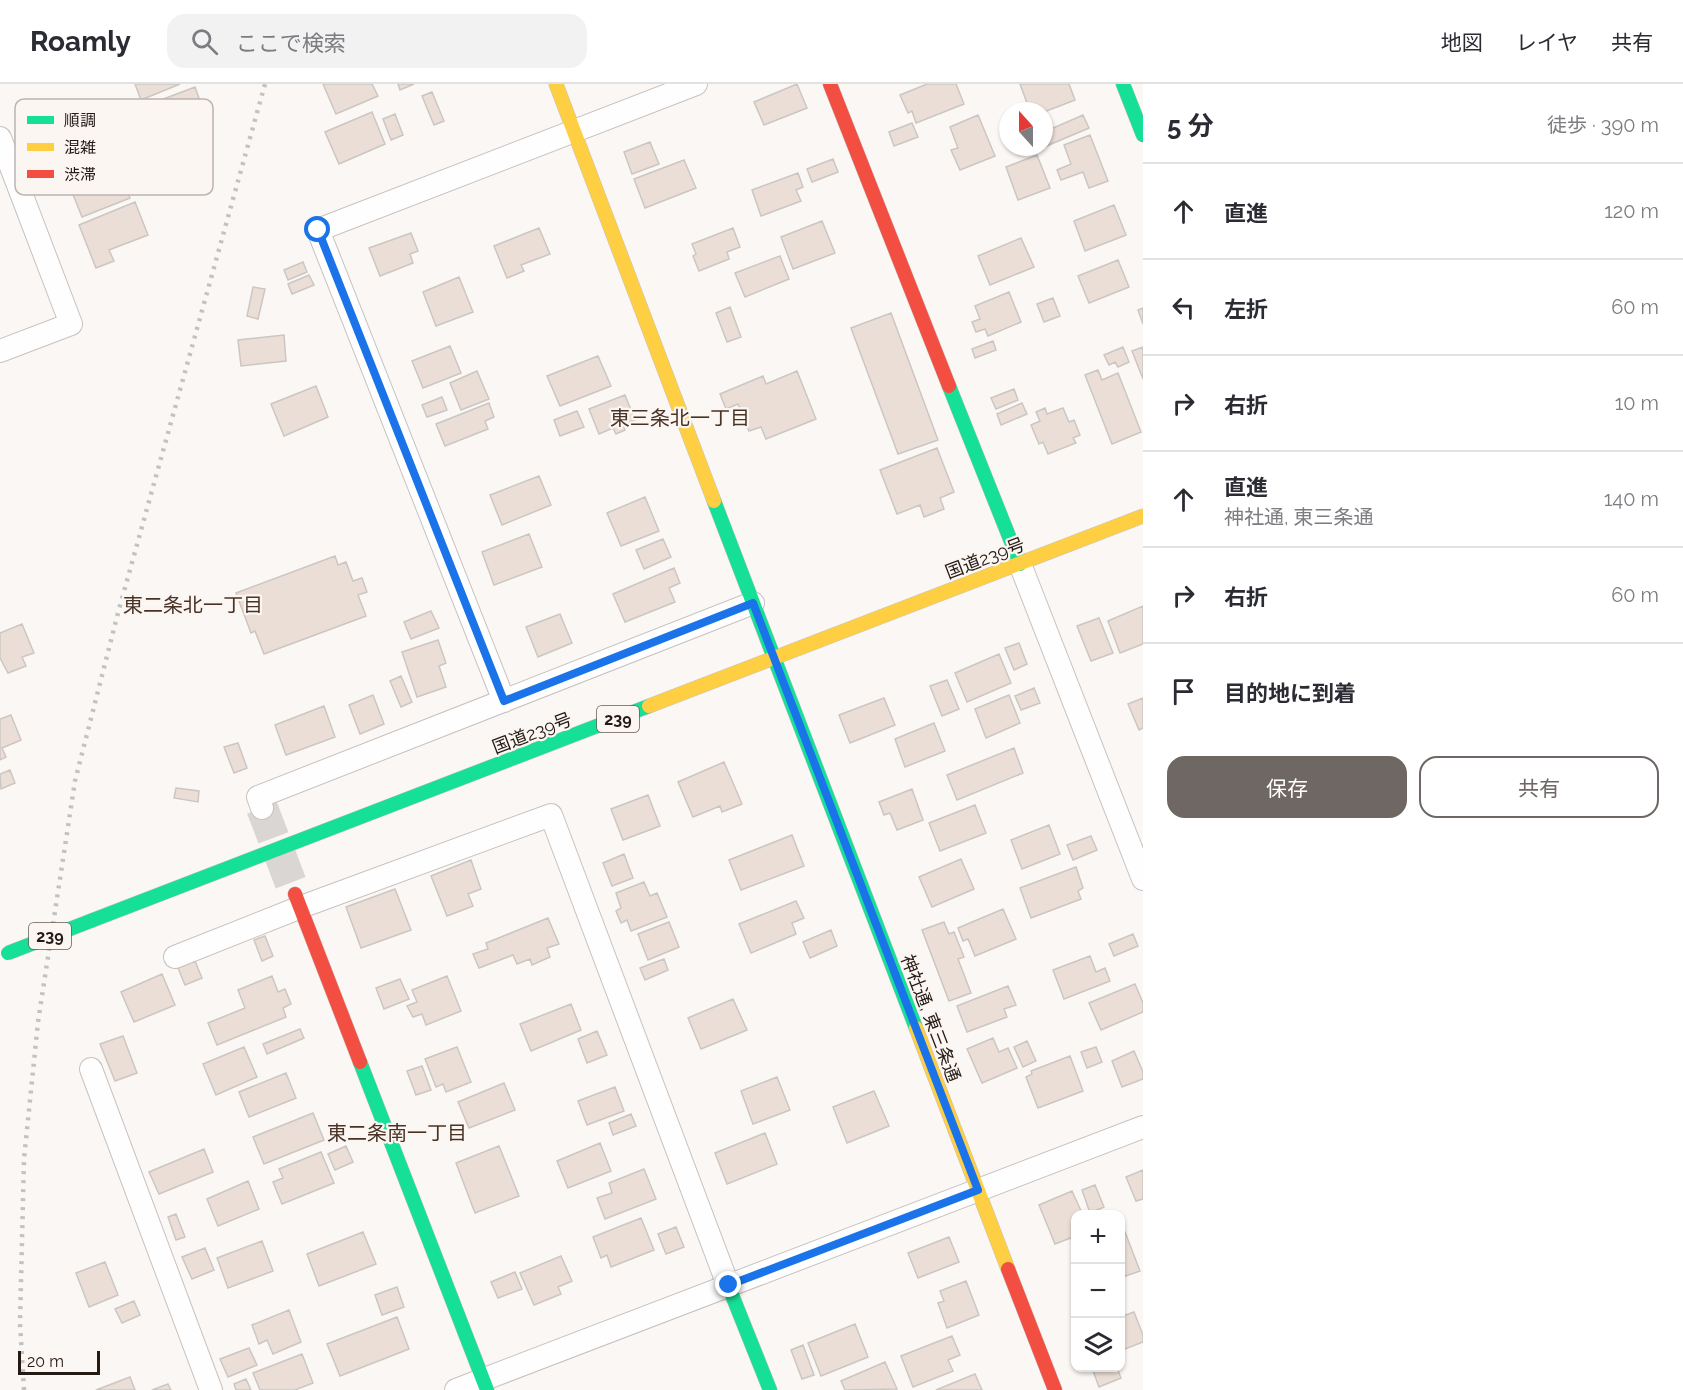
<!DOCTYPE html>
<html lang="ja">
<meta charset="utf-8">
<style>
:root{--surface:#fff;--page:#f2f2f3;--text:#2b2b33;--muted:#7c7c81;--line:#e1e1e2;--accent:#6f6763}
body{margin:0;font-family:Raleway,"Noto Sans JP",sans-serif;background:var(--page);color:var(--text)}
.controls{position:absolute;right:18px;bottom:18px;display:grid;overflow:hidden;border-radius:12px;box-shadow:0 2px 4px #0004}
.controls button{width:54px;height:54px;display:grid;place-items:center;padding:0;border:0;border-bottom:2px solid var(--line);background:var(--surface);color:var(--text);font:30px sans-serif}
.compass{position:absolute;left:999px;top:18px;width:54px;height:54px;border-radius:50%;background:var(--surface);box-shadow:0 2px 4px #0004;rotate:339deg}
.scale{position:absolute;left:18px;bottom:15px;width:82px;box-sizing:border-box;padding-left:6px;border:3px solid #241a14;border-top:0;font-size:16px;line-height:21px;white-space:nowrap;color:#241a14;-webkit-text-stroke:4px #fcf6f3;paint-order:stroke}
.stop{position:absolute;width:18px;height:18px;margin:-14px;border:4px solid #1a73e8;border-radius:50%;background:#fff}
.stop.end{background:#1a73e8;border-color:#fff;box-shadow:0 2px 6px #0008}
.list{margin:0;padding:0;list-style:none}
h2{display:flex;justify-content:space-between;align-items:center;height:78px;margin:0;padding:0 24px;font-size:26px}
h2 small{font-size:20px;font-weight:400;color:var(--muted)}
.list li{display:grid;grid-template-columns:39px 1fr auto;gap:18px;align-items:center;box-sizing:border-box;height:96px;padding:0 24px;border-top:2px solid var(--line)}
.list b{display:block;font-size:22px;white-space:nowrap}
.list p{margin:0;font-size:20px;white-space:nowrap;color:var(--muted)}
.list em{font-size:20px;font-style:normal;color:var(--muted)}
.actions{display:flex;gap:12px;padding:18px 24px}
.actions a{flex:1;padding:14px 0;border:2px solid var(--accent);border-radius:18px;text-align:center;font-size:21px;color:var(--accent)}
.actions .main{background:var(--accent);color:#fff}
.icon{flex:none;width:33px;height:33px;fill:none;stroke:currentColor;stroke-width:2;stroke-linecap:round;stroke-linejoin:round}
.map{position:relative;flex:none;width:1143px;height:1306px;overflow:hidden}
header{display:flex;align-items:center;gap:36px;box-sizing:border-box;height:84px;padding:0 30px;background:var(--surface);border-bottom:2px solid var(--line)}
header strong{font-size:28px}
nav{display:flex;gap:33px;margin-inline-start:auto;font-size:21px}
.search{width:420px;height:54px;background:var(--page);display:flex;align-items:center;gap:15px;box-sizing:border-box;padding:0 21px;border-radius:18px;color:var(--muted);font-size:22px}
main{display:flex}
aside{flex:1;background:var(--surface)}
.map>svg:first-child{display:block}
.building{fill:#ebded6;stroke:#ccc6c2;stroke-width:1.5}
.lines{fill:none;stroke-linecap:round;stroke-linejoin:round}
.secondary-tunnel{stroke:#dad6d3;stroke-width:32;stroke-dasharray:32 16;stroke-linecap:butt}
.street-casing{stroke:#c8c2bf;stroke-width:24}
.fast-casing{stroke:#c8c2bf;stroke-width:15}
.slow-casing{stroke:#c8c2bf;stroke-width:15}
.jam-casing{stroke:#c8c2bf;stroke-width:15}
.street{stroke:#fefefe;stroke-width:22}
.fast{stroke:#16e098;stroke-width:14}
.slow{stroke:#ffcf43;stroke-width:14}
.jam{stroke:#f24e42;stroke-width:14}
.rail{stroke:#c4c2c1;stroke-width:4.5;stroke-dasharray:3 6;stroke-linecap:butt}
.fast-bridge-casing{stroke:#c8c2bf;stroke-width:15;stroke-linecap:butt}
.fast-bridge{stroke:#16e098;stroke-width:14}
.route{stroke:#1a73e8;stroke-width:8}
.labels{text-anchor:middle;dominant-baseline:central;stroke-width:4.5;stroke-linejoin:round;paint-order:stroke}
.shield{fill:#fcf6f3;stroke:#655c57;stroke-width:1.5}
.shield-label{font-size:16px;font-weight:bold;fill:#241a14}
.street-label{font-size:18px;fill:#241a14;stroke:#fcf6f3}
.neighbourhood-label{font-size:20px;fill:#493326;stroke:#fcf6f3}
.key{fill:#fcf6f3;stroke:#bbb4b0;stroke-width:1.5}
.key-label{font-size:16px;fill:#241a14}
</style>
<header>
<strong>Roamly</strong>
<div class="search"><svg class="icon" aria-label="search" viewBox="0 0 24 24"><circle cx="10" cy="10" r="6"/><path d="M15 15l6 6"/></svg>ここで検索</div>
<nav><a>地図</a><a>レイヤ</a><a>共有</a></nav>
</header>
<main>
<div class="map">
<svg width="1143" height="1306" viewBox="0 0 1143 1306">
<rect width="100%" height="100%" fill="#faf7f5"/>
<path class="building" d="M135,0H180L141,16Z
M323,0H372L378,12L336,30Z
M398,0H414L400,6Z
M797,0L807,24L764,41L754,18Z
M927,0H956L964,20L916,39L912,27L908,29L900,11Z
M1020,0H1069L1075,16L1044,28L1030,27Z
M195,3L204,28L133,55L124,30Z
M432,8L444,37L434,41L422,12Z
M372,28L385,60L339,80L325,48Z
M395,30L403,51L391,56L383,35Z
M978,31L995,72L960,86L951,66L958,64L950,43Z
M1083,31L1089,44L1044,63V48Z
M912,39L918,53L894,62L889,48Z
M1090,51L1108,97L1089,104L1083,88L1061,96L1057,86L1071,80L1064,61Z
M650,58L659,80L632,90L624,68Z
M1037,71L1050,104L1018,116L1006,83Z
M833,75L838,88L812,98L807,85Z
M684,76L696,104L645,124L634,95Z
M120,89L130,114L82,133L72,108Z
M798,89L803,103L796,106L801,117L761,132L752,106Z
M135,118L148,151L109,166L114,177L96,184L79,141Z
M1114,121L1126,151L1085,167L1074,137Z
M822,137L835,169L793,185L781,153Z
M539,144L550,170L521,181L524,187L507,194L494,162Z
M733,144L740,163L727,168L729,175L699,187L693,172L696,170L692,160Z
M411,149L418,167L410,170L413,179L380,192L369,164Z
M1021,154L1034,183L990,201L978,172Z
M780,172L789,195L745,213L735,189Z
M1118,176L1129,203L1089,219L1078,192Z
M303,178L307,188L288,196L284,186Z
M309,191L314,201L292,210L288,200Z
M459,193L473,228L436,242L423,208Z
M253,203L265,205L258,235L247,232Z
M1009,208L1021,238L988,252L985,245L976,248L972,238L980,235L975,222Z
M1053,214L1060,232L1044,238L1037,220Z
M730,223L741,253L727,258L716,229Z
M1143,224V240L1138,226Z
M891,229L938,356L898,370L851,244Z
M284,251L286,277L241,282L238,256Z
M993,257L996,266L975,274L972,265Z
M450,262L461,289L423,304L412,277Z
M1123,263L1129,278L1118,283L1115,278L1109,281L1104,271Z
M1143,263V295L1132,267Z
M598,272L611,302L560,322L547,292Z
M1098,286L1102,296L1118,289L1141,348L1112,360L1085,291Z
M477,287L489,315L461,326L450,299Z
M797,287L816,335L766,355L761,343L749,347L738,320L726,325L720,310L763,292L766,300Z
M316,302L328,333L284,352L271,320Z
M1014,305L1018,316L996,325L991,314Z
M625,311L635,336L623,340L625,346L616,350L613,344L599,350L589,325Z
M442,313L447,326L427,333L422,321Z
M489,319L494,333L485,337L488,345L445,362L436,340Z
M1022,319L1027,330L1001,341L997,330Z
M1045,324L1047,330L1063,324L1069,338L1074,336L1080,351L1073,354L1076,359L1048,370L1043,358L1039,360L1031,341L1040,337L1036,328Z
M577,327L584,343L560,352L554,336Z
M937,364L954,408L940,414L944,425L924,433L920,421L897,430L880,386Z
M539,392L551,421L502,441L490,411Z
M645,413L659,447L621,462L607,429Z
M529,450L542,483L494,501L482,468Z
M663,455L671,473L644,485L636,466Z
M335,472L338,481L346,478L353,497L362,494L367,508L358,511L366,532L264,570L255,547L251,549L236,509Z
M674,484L680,499L669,504L675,518L625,538L613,510Z
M1143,522V560L1120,569L1108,537Z
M431,527L439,544L411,555L404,538Z
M560,530L572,559L538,573L526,543Z
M1099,534L1113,569L1091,577L1077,542Z
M22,540L34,569L22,573L26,582L8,589L0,574V549Z
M438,556L446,579L439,582L446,603L417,613L402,568Z
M1019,559L1027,580L1014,586L1005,564Z
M999,570L1011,599L967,618L955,589Z
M401,592L412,618L401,623L390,597Z
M947,596L959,625L942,632L930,602Z
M1034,604L1040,619L1021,626L1015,612Z
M373,611L384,640L360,650L349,621Z
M1009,611L1020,639L986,654L975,625Z
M884,614L895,641L850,659L839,631Z
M1143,614V644L1139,646L1128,620Z
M324,622L335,653L286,671L275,641Z
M11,631L21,656L2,664L6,673L0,676V635Z
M934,639L945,667L905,683L895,655Z
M238,659L247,684L234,689L224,663Z
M1014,664L1023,689L957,716L947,691Z
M724,678L742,720L722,728L720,722L693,733L678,698Z
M10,686L15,699L1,705L0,690Z
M176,704L199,707L198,718L174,714Z
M912,705L923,736L897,746L890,729L884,731L879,718Z
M648,711L660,742L623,756L611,725Z
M975,721L986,749L940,767L929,739Z
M1049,741L1060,770L1022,785L1011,756Z
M792,751L804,782L741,806L729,776Z
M1091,752L1097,766L1073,776L1067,761Z
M624,770L633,794L612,802L603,779Z
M961,775L974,805L932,823L919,793Z
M471,776L481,805L468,810L473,822L447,832L431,792Z
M1076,783L1083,804L1078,807L1081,815L1031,834L1020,804Z
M644,798L650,812L657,809L667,833L631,847L627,836L621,839L616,827L621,824L616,809Z
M395,805L411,846L361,864L346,823Z
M796,817L804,834L792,839L796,850L751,869L739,840Z
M1003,825L1016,855L975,872L968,855L963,857L958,844Z
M548,834L559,860L547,864L550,873L532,881L530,875L517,880L513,871L479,884L473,870L488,865L486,859Z
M669,838L679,863L648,876L638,850Z
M944,838L949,850L954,848L964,873L958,875L971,909L949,917L922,846Z
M831,846L837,862L810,874L803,858Z
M1133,850L1138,862L1114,872L1109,860Z
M265,852L273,872L262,877L254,856Z
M1090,872L1096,888L1105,884L1110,897L1064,915L1053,886Z
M664,875L668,886L645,896L640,884Z
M195,877L202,894L185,901L178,884Z
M162,890L175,921L134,938L121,908Z
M272,892L278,908L285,905L291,920L283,924L286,933L217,961L208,939L245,924L238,906Z
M447,892L461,927L426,941L422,930L413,933L407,922L417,918L412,906Z
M400,895L409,915L384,925L376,904Z
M1135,900L1143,919V928L1101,946L1089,919Z
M1008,902L1016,921L1004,925L1007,933L967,948L957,922Z
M733,915L747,946L701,965L688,934Z
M571,920L581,946L531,967L520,940Z
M300,945L304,954L267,970L263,960Z
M597,947L607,971L587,979L578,955Z
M123,952L137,989L115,997L100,960Z
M993,954L999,968L1008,964L1017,984L982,999L967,965Z
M1027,957L1036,977L1023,983L1014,963Z
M244,963L257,993L216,1011L203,980Z
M457,963L471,998L446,1008L443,1000L436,1003L425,975Z
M1096,963L1102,978L1087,984L1081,968Z
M1134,967L1143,988V995L1122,1003L1112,977Z
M1070,972L1083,1007L1038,1024L1026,993L1032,990L1031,987Z
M422,982L431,1006L416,1011L407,987Z
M286,989L296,1014L249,1033L239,1008Z
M777,993L790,1026L753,1040L741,1007Z
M504,999L515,1026L469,1044L458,1018Z
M615,1003L624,1027L587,1041L578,1017Z
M874,1007L889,1042L847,1059L833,1023Z
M313,1029L324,1056L264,1080L253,1053Z
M631,1030L636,1042L613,1051L609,1039Z
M765,1049L777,1080L727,1100L715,1069Z
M600,1059L611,1087L568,1104L557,1077Z
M346,1062L353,1078L335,1086L328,1070Z
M499,1062L519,1112L475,1129L456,1079Z
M204,1065L213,1088L159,1110L149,1088Z
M321,1068L334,1099L282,1120L273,1098L283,1094L279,1085Z
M644,1085L656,1115L605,1135L597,1114L612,1109L609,1099Z
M1143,1086V1115L1136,1117L1126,1093Z
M248,1097L259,1125L218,1142L207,1115Z
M1095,1101L1104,1123L1090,1129L1082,1106Z
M1072,1107L1082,1129L1074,1132L1076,1152L1055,1160L1039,1121Z
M176,1130L185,1153L176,1156L168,1133Z
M641,1134L654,1166L611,1183L607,1171L601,1174L593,1153Z
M676,1143L684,1163L666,1170L658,1150Z
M363,1148L376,1180L319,1202L307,1170Z
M1125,1148L1140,1187L1120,1194V1150Z
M949,1153L959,1178L918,1194L908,1169Z
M262,1157L273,1187L228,1204L217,1174Z
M205,1164L214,1186L192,1195L182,1173Z
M561,1172L572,1197L558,1203L561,1210L534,1221L520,1189Z
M105,1178L118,1211L89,1223L76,1189Z
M515,1188L522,1205L498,1214L491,1198Z
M966,1197L979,1231L947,1244L938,1219L944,1217L940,1207Z
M397,1203L404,1223L382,1231L375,1211Z
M134,1217L140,1231L122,1239L115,1225Z
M289,1226L301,1258L273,1270L267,1256L259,1260L252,1241Z
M1134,1228L1143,1251V1258L1120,1267V1233Z
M397,1233L409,1265L340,1292L327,1260Z
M855,1240L868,1273L821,1292L808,1259Z
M952,1252L960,1271L948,1276L953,1287L913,1303L901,1272Z
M803,1261L814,1291L802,1295L791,1266Z
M249,1264L257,1281L228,1293L220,1275Z
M302,1270L313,1299L295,1306H260L253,1289Z
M885,1278L897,1305L845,1306L841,1297Z
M1092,1284H1117L1121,1294L1099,1303Z
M975,1290L982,1306H936Z
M130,1293L135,1306H96Z
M246,1295L251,1306H236L234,1300Z
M168,1300L171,1306H152Z"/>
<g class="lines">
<path class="secondary-tunnel" d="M262,724L295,810"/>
<g class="street-casing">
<path id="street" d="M0,54L71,240L0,267
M1020,480L1143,795
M504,617L318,146L696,0
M262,724L258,713L753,519
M175,873L301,823L551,731L728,1201
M91,985L211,1306
M456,1306L1143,1043"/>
</g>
<g class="fast-casing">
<path id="fast" d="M1123,0L1143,51
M949,302L1020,480
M714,417L916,944
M93,836L649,622
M360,978L487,1306
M728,1201L770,1306"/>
</g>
<g class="slow-casing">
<path id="slow" d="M556,0L714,417
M649,622L1143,432
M916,944L1008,1185"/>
</g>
<g class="jam-casing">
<path id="jam" d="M830,0L949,302
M295,810L360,978
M1008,1185L1055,1306"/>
</g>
<use href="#street" class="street"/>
<use href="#fast" class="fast"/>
<use href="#slow" class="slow"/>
<use href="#jam" class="jam"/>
<path class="rail" d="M24,1306L20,1239L24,1075L38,938L75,697L118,529L265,0"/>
<g class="fast-bridge-casing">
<path id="fast-bridge" d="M8,869L93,836"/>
</g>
<use href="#fast-bridge" class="fast-bridge"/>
</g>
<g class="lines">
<path class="route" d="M318,146L504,617L753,519L978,1106L729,1201"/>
</g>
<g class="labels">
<g class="shield">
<rect x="597" y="622" width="42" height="26" rx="4.5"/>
<rect x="29" y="839" width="42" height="26" rx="4.5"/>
</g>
<g class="shield-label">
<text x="618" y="635">239</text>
<text x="50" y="852">239</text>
</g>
<g class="street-label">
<text transform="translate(985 474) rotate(-21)">国道239号</text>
<text transform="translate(532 649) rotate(-21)">国道239号</text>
<text transform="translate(931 934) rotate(69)">神社通, 東三条通</text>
</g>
<g class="neighbourhood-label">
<text x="680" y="334">東三条北一丁目</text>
<text x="193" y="521">東二条北一丁目</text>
<text x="397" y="1049">東二条南一丁目</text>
</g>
</g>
<rect x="15" y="15" width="198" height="96" rx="9" class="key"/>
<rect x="27" y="32" width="27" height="8" fill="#16e098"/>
<rect x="27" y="59" width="27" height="8" fill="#ffcf43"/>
<rect x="27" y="86" width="27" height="8" fill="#f24e42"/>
<g class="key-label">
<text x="64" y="42">順調</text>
<text x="64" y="69">混雑</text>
<text x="64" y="96">渋滞</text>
</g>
</svg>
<div class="controls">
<button>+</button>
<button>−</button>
<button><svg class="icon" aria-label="layers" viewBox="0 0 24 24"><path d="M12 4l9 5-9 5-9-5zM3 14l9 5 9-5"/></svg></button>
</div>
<svg class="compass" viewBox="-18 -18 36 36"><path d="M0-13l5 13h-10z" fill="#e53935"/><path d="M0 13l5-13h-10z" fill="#7c7c81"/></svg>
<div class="scale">20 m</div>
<div class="stop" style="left:318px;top:146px"></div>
<div class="stop end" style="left:729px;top:1201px"></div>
</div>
<aside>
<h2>5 分<small>徒歩 · 390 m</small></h2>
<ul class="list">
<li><svg class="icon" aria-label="ahead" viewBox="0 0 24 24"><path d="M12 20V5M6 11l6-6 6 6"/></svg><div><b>直進</b></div><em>120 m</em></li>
<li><svg class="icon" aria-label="left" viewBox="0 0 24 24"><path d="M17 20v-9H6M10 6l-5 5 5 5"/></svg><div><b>左折</b></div><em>60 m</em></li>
<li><svg class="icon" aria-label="right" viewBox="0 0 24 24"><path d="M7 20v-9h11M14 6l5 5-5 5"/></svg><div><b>右折</b></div><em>10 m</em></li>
<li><svg class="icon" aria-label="ahead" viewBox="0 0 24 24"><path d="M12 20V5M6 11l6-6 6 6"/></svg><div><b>直進</b><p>神社通, 東三条通</p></div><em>140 m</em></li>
<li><svg class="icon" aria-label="right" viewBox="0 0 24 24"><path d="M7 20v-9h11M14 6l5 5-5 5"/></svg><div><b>右折</b></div><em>60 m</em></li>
<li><svg class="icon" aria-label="arrive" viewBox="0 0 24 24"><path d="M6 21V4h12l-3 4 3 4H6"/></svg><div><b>目的地に到着</b></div></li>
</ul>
<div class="actions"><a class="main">保存</a><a>共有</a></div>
</aside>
</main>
